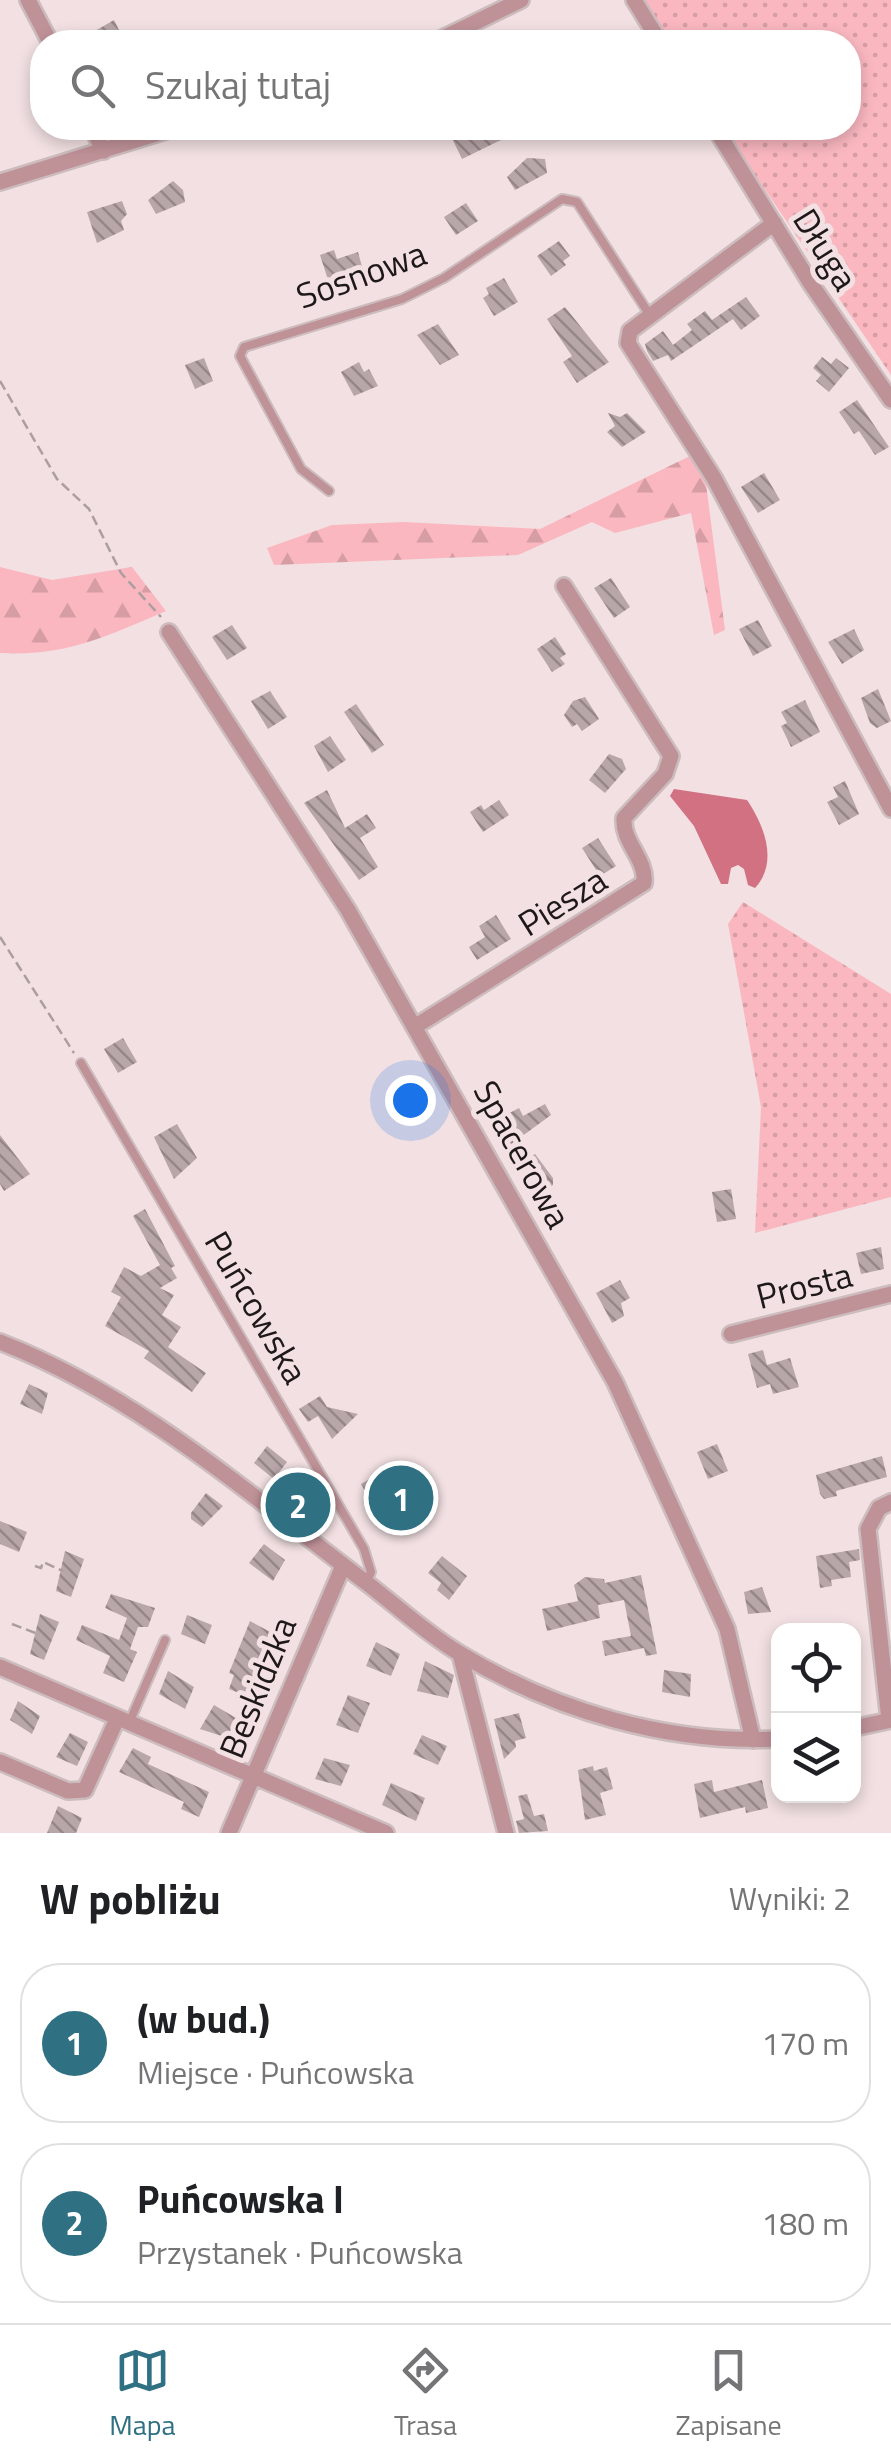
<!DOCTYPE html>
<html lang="pl">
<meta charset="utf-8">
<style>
:root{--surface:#fff;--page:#f2f2f2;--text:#202124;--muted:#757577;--line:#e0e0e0;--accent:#2f7083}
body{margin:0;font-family:"Titillium Web",sans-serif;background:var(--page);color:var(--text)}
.controls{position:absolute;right:30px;bottom:30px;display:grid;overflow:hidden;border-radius:20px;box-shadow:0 5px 15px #0003}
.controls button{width:90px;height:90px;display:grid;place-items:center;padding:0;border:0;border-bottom:2px solid var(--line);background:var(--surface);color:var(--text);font:50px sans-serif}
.you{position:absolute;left:410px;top:1100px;width:35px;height:35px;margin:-25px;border:8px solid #fff;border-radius:50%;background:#1a73e8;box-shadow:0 0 0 15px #1a73e833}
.badge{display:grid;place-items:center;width:65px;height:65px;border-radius:50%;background:var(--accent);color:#fff;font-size:32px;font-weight:700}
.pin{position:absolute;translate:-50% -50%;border:5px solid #fff;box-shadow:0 2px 10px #0006}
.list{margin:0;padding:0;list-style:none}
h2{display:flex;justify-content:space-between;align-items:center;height:130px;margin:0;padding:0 40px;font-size:42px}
h2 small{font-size:32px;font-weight:400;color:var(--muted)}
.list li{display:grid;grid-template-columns:65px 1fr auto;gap:30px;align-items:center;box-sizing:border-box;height:160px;margin:0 20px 20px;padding:0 20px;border:2px solid var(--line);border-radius:40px}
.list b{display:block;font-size:38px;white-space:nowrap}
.list p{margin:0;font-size:32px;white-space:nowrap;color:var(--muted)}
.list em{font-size:32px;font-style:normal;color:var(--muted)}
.icon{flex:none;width:55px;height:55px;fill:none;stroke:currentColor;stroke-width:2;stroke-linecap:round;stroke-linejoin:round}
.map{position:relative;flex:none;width:891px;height:1833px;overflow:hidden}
.search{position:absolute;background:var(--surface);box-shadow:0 5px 15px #0003;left:30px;right:30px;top:30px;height:110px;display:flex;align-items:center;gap:25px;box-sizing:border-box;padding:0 35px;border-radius:40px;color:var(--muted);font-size:38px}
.sheet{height:490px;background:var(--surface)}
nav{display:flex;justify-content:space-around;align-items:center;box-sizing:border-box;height:140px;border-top:2px solid var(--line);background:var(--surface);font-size:28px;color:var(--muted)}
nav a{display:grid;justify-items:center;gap:5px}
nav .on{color:var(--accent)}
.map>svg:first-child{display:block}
.grass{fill:url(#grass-dots)}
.forest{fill:url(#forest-firs)}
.water{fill:#d17182}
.building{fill:url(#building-back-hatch)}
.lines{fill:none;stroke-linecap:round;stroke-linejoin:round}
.service-casing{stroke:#ccbcbe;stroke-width:12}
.minor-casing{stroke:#ccbcbe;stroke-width:20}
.path{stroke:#ac9e9f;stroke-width:2.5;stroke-dasharray:10 5;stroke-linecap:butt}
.service{stroke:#bf9298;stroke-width:8}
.minor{stroke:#bf9298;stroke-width:15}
.labels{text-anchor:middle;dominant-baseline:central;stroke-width:10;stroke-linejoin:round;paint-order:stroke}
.street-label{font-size:35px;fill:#1e1819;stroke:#f2e0e2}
</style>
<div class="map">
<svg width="891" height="1833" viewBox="0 0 891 1833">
<defs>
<pattern id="grass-dots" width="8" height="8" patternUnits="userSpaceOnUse" patternTransform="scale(2.5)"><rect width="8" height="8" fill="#fab7c0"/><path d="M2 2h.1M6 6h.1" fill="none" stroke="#d69da4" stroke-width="1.8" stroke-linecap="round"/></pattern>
<pattern id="forest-firs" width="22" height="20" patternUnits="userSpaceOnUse" patternTransform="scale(2.5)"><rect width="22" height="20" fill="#fab7c0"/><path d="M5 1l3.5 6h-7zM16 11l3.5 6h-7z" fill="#d69da4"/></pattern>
<pattern id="building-back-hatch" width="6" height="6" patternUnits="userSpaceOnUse" patternTransform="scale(2.5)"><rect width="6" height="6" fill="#b8a6a8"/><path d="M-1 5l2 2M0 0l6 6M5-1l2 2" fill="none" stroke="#958688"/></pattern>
</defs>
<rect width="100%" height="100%" fill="#f2e0e2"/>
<path class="grass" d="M639,0H891V375L723,128H848V42H667Z
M743,902L891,994V1197L755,1233L761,1107L728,924Z"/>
<path class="forest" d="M690,456L706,484L725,630L714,635L691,513L615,533L592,522L518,555L274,565L267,548L332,525L404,522L540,529Z
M0,567L52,580L132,567L166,611C107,636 66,657 0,653Z"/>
<path class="water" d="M674,789L747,800C764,825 779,862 755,888L748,885L744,869L738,865L731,868L728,884H721L694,826L670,796Z"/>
<path class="building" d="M114,20L125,42H76Z
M447,128H525L462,159Z
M527,158L545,159L547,173L515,190L507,177Z
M173,181L183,190L185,202L156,214L148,200Z
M122,201L127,214L121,221L124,230L97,243L87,212Z
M466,203L478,221L456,235L444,217Z
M559,241L570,256L563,261L566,265L551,276L537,256Z
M334,250L337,259L358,252L363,270L342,276L344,282L330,286L320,255Z
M504,278L518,302L494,316L483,298L489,294L486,288Z
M746,297L760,316L741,330L733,319L671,361L668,355L653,361L647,351L645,344L663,331L673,345L692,330L687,324L705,311L712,320Z
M565,307L609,362L577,383L563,362L572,356L547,319Z
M438,324L459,355L440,365L417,335Z
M822,357L831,364L836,358L849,368L829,392L816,381L821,375L813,368Z
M204,358L213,381L195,389L185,365Z
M359,362L364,372L369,369L378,386L354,396L341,372Z
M857,400L889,447L875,455L859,431L854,434L839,412Z
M608,413L620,417L627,413L646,432L622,447L607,432L615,426Z
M764,473L780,500L758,513L741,487Z
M611,578L630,607L614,618L594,588Z
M758,620L772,646L753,656L739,629Z
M232,625L247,648L227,660L212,637Z
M854,629L864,650L842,664L828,642Z
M555,637L566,654L560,658L565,664L552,672L537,649Z
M878,689L891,721L877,728L870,723L861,698Z
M270,691L287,717L268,729L251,701Z
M585,697L599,719L582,731L577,724L572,727L564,715L573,701Z
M805,700L820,732L791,747L781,726L787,723L781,712Z
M356,704L384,745L372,753L344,712Z
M330,736L346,760L328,772L314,746Z
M609,754L622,759L626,769L605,793L589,780Z
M845,781L859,814L839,825L827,802L838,797L833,787Z
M327,790L345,828L367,814L376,828L360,838L378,867L359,880L304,803Z
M499,800L509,815L483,832L470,812L481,805L484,810Z
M598,838L616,866L600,876L582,848Z
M496,915L511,939L477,960L469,947L485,937L479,926Z
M123,1038L137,1062L118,1073L104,1049Z
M545,1104L551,1115L510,1145L496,1120L519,1108L523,1116Z
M177,1124L197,1158L174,1179L154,1137Z
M0,1135L30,1174L4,1191L0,1184Z
M535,1154L553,1178V1185L543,1190L541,1186L534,1189L523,1169L529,1166L526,1159Z
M731,1189L736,1219L717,1222L712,1192Z
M145,1209L175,1266L171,1268L177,1278L160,1288L174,1295L162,1315L181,1327L168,1347L206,1373L192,1392L144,1358L149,1351L105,1326L121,1297L111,1292L124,1267L141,1276L160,1265L133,1216Z
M881,1247L884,1269L861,1274L856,1253Z
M620,1280L630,1298L621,1303L624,1316L612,1323L596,1293Z
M763,1350L767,1365L790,1358L799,1387L773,1394L770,1384L757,1388L748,1354Z
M29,1384L48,1393L42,1414L20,1404Z
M320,1396L327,1407L358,1414L332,1439L318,1416L308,1422L299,1409Z
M717,1444L728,1471L708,1479L697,1452Z
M267,1446L287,1462L274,1479L254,1463Z
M882,1456L887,1477L836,1491L837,1496L824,1499L820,1494L816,1475Z
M389,1468L400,1487L417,1477L428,1496L412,1506L414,1510L377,1527L365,1507L372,1503L361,1484Z
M206,1493L223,1506L202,1527L191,1519V1513Z
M0,1521L27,1532L19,1552L0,1544Z
M264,1544L285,1560L273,1581L249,1563Z
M859,1549L860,1560L849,1562L851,1577L831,1580L832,1586L820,1588L816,1556Z
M65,1551L84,1559L71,1597L56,1591Z
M442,1556L467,1576L449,1600L437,1590L441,1583L428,1573Z
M641,1575L657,1654L646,1656L644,1648L605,1656L602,1641L631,1636L624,1600L598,1605L600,1618L547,1631L542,1609L578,1601L574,1585L585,1577L604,1579L605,1583Z
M762,1587L771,1612L748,1614L744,1592Z
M111,1594L155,1608L148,1627H138L130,1649L137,1652L124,1682L103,1673L110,1656L76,1640L82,1625L119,1640L127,1618L105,1608Z
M40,1614L59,1622L44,1660L30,1654Z
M187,1615L212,1625L205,1644L181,1634Z
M250,1621L274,1634L249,1697L229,1689L234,1675L229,1673Z
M376,1642L400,1654L391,1676L366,1666Z
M425,1661L454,1675L448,1698L417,1691Z
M664,1670L691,1674L690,1697L662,1692Z
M168,1671L194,1687L185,1709L159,1694Z
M348,1695L370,1703L358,1733L336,1725Z
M18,1701L40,1716L32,1734L10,1720Z
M214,1705L241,1721L234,1740L200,1729Z
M519,1713L526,1738L515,1741L516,1747L504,1759L494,1719Z
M70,1733L88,1742L77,1766L56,1757Z
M422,1735L447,1746L438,1765L413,1754Z
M133,1748L151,1757L148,1764L209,1792L199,1817L181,1809L184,1802L119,1772Z
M324,1758L350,1765L341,1786L315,1779Z
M593,1766L594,1771L607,1767L613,1789L600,1793L606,1815L585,1820L578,1770Z
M712,1780L714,1792L762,1780L768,1808L746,1813L745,1807L700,1818L694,1784Z
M391,1783L425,1798L416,1821L382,1805Z
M527,1794L534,1816L544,1814L548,1831L519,1833L516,1821L524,1819L518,1796Z
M58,1806L82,1818L76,1833H47Z"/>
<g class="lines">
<g class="service-casing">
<path id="service" d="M329,491L301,469L240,356L244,347L402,299L444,278L562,199L577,202L651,317
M81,1063L364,1549L371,1572L366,1583
M129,1723L165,1640"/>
</g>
<g class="minor-casing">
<path id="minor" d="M28,0L50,42
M634,0L660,42
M435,42L521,0
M92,128L104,151
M715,128L811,284L891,400
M0,182L175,128
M774,223L630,331L628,343L714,478L891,809
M169,632L348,910L615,1382L727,1629L753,1740
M416,1026L644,883C647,859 622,843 624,818L665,774L671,756L564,586
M731,1334L891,1294
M0,1342C139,1396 251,1496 368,1584C398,1607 427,1634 459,1653C555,1711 667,1744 778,1739
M460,1654L506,1833
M0,1667L386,1833
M889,1720L868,1529L879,1508L891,1502
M854,1728L891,1720
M0,1762L68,1791L85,1790L117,1719
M229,1833L343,1566"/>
</g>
<path class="path" d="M0,381L57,479L89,509L121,573L161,617
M0,937L74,1053
M35,1566L41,1568L43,1562L63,1571
M12,1624L38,1634"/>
<use href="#service" class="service"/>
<use href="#minor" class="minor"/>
</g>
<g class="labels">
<g class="street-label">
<text transform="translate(826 249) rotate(58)">Długa</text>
<text transform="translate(361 274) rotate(-20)">Sosnowa</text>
<text transform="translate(562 901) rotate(-32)">Piesza</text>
<text transform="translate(523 1154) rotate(61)">Spacerowa</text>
<text transform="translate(804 1285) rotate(-14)">Prosta</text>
<text transform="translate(257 1307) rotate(60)">Puńcowska</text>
<text transform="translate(257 1687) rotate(-68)">Beskidzka</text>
</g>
</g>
</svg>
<div class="controls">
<button><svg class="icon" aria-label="locate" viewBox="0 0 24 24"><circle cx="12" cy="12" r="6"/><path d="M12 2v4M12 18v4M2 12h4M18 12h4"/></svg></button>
<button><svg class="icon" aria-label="layers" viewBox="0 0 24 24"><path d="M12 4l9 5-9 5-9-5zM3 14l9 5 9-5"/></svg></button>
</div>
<div class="you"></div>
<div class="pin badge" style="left:401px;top:1498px">1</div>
<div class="pin badge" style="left:298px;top:1505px">2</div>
<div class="search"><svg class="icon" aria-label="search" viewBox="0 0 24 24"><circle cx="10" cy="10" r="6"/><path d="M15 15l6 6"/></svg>Szukaj tutaj</div>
</div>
<section class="sheet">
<h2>W pobliżu<small>Wyniki: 2</small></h2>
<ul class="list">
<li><span class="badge">1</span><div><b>(w bud.)</b><p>Miejsce · Puńcowska</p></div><em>170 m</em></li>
<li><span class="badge">2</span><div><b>Puńcowska I</b><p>Przystanek · Puńcowska</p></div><em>180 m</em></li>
</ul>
</section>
<nav>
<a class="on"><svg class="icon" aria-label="map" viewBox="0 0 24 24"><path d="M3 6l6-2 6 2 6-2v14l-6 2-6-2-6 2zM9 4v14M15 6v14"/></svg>Mapa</a>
<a><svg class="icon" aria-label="directions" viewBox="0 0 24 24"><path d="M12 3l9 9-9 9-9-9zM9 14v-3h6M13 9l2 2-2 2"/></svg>Trasa</a>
<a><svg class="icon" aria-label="saved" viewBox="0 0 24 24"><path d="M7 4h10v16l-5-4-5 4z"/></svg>Zapisane</a>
</nav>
